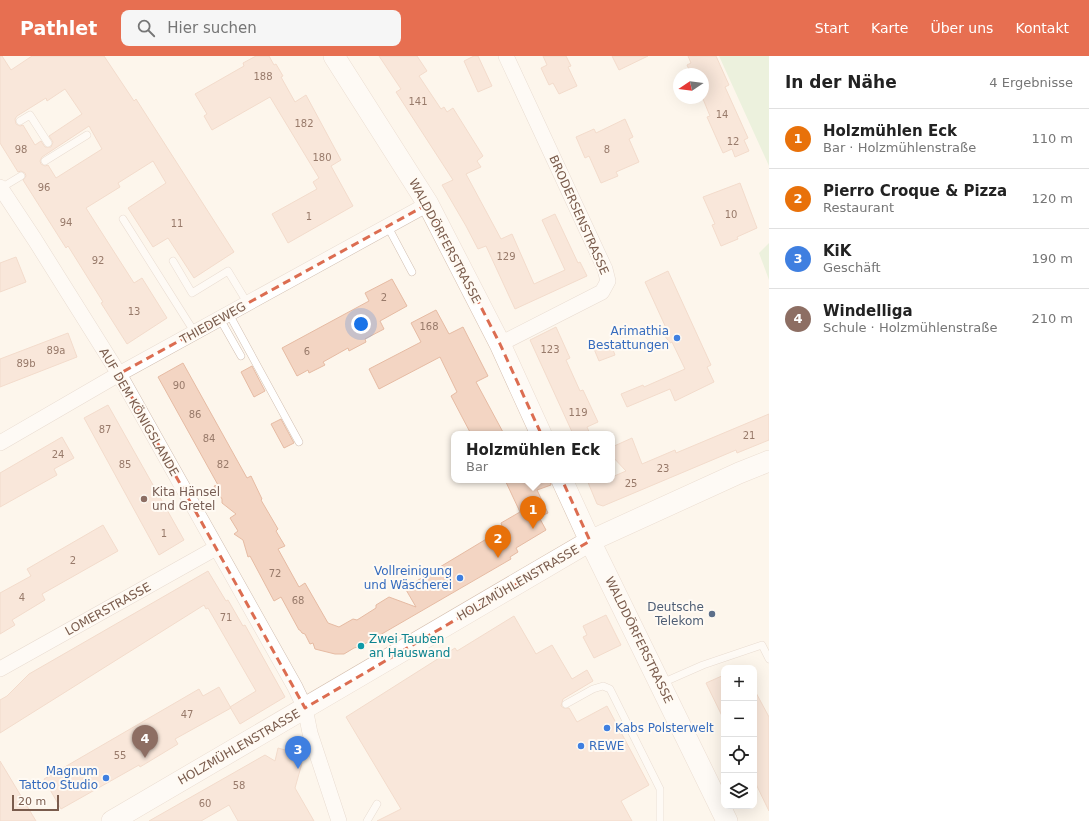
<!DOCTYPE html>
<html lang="de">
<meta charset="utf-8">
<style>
:root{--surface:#fff;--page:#f6f6f6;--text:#222;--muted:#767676;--line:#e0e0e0;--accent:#e76f51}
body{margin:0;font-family:"DejaVu Sans",sans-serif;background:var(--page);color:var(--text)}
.controls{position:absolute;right:12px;bottom:12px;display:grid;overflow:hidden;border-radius:8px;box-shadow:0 4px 16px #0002}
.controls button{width:36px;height:36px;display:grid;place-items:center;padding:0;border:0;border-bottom:1px solid var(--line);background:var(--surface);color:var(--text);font:20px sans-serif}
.compass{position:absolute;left:673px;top:12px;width:36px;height:36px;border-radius:50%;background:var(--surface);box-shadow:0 4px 16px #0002;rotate:257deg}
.scale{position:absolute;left:12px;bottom:10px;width:47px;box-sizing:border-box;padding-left:4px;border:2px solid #7a5c4d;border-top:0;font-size:11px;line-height:14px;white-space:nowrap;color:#7a5c4d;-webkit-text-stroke:3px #fffaf3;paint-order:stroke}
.you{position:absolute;left:361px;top:268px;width:14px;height:14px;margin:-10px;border:3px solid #fff;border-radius:50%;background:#1a73e8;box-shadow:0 0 0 6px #1a73e833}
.badge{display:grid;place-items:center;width:26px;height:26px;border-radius:50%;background:var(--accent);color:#fff;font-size:13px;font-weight:700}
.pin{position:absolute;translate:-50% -33px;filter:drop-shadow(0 1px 2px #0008)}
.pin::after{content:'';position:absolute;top:21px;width:14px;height:12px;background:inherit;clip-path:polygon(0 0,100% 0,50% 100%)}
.popup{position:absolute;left:451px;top:375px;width:164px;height:52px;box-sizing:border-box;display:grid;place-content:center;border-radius:8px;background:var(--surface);filter:drop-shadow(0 1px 3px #0005);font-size:13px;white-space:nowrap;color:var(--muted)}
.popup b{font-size:15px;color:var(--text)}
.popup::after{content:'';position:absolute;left:50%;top:100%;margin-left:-8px;border:8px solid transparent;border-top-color:var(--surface)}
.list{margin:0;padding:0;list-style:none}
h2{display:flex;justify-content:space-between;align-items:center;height:52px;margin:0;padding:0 16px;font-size:17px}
h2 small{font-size:13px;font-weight:400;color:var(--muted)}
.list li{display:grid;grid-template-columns:26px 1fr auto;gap:12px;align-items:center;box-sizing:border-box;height:60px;padding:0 16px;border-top:1px solid var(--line)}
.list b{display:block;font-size:15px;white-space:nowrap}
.list p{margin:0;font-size:13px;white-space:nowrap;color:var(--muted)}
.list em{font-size:13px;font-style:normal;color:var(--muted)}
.icon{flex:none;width:22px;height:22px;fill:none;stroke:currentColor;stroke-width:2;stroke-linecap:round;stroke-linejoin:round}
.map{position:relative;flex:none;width:769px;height:765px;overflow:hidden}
header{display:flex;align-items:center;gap:24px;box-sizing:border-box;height:56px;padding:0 20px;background:var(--accent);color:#fff}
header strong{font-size:19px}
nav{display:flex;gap:22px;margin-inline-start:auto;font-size:14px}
.search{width:280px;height:36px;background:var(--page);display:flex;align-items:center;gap:10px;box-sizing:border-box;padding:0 14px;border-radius:8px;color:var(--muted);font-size:15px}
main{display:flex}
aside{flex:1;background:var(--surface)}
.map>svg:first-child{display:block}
.green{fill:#d8ecc9}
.building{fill:#f3d5c3;stroke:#e6bba3;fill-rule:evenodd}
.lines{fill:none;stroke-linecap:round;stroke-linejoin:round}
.lane-casing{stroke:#d1beb0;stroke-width:8}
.street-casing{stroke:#d1beb0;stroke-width:16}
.secondary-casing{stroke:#d6c0b0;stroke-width:22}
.lane{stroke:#fff;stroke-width:7}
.street{stroke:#fff;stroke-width:15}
.secondary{stroke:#fff;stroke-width:21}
.marked{fill:none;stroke:#dc6d51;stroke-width:3;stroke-dasharray:8 5;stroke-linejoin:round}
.shop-dot{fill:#3f7fe0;stroke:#fffaf3;stroke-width:1.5}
.education-dot{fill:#8d6e63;stroke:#fffaf3;stroke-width:1.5}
.service-dot{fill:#5c6f8a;stroke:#fffaf3;stroke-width:1.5}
.culture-dot{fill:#0f9aa8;stroke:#fffaf3;stroke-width:1.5}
.labels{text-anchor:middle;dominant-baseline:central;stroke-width:4;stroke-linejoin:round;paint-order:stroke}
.number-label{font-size:10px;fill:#987a6a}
.street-label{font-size:12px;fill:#7a5c4d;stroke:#fffaf3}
.shop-label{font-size:12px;fill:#366cbe;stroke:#fffaf3;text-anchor:end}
.education-label{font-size:12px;fill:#785e54;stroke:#fffaf3;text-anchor:start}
.service-label{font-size:12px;fill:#4e5e75;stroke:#fffaf3;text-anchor:end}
.culture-label{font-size:12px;fill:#0d838f;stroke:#fffaf3;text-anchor:start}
</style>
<header>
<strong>Pathlet</strong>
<div class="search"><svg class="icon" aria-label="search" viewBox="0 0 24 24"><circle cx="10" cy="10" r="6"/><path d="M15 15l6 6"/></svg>Hier suchen</div>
<nav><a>Start</a><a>Karte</a><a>Über uns</a><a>Kontakt</a></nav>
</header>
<main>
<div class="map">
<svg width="769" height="765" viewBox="0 0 769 765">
<rect width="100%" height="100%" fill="#fdf6ec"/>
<path class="green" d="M719,0H769V110Z
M769,187V224L759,197Z"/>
<path class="building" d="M0,0H2L11,14L32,0H104L134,45L136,43L234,196L194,222L168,182L153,191L128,152L166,127L153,105L118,127L120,131L86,152L134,227L142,222L167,262L127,288L101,247L103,246L68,190L66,192L23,124L26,120L25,117L21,115L18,116L0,87ZM65,33L82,58L49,80L53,86L51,91H45L41,85L35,89L23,69L20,70L16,68L15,63L17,60L46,42L47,45ZM89,70L102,93L56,122L48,109L45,110L41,108L40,105L42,101Z
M256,0H269L274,9L276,8L283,20L281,21L295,46L306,39L341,104L331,110L353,150L288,187L272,158L317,133L313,126L319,122L270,41L212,74L204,60L207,58L195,38L244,10L243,7Z
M379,0H417L427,15L419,20L441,53L444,51L447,56L453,52L483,100L477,105L481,111L466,118L501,183L512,178L534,228L565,214L542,164L555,158L578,207L580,206L587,220L515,253L486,190L478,193L466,170L442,129L453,124L396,36L401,33Z
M474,0H478L492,30L478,36L464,5Z
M543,0H566L571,10L568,11L577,30L559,38L553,27L549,29L541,12L547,9Z
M612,0H648L619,14Z
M688,0H716L729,29L725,31L748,82L744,84L749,95L735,101L732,93L723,97L707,61L710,60L703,43V18H691L687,9L691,7Z
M625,63L633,81L629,83L639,106L616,116L618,120L601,127L589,100L585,102L576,81L594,73L596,77Z
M740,127L757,172L737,181L738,183L721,190L712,169L715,168L703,141Z
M16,201L26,226L0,236V207Z
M668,215L711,309L707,311L714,326L675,345L670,333L627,351L621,338L643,329L644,331L685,313L672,286L670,287L662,276L667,274L645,226Z
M392,223L407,250L380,265L384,273L365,283L366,286L349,295L348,292L323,306L325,309L309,317L308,314L297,320L282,292L369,245L365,237Z
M436,254L449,278L463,271L488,320L476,326L504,378H471L451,340L457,336L440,301L379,333L369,313L421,286L411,267Z
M556,271L570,302L566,304L580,335L583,334L598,366L587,371L590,378H573L530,284Z
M68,277L77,301L0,331V303Z
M610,286L615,299L599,305L594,293Z
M183,307L247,422L251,420L262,443L261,444L278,473L276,475L285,490L278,493L299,531L305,527L328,567L339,571L353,563L357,564L376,552V549L389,541L416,551L405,532L503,473L501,467L520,456L505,424H550L551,429L537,434L548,457L539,461L546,474L516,492L518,496L510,501L511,503L361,590L354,592L344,598H335L315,593L313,587L310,588L305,578L302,577L300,574H299L281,541L274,545L250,500L248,501L243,484L234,478L238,475L230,462L236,458L222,447V443L214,430L218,429L158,321Z
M252,310L265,335L254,341L241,316Z
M108,349L184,484L159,499L84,362Z
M769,358V384L737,397L736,394L603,450L597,448L587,424H612V421L626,415L612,400V391L632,382L642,408L675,394L676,397Z
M281,363L294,387L284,392L271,368Z
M62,381L74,402L54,413L57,419L0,451V417Z
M103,469L118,495L42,538L45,544L12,564L15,569L0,578V537L31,520L27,513Z
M208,515L226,545L228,544L243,570L245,569L285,641L240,668L230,651L256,635L208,552L206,553L204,549L0,677V644L7,640L29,618Z
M606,559L621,589L594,602L583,581L587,579L583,570Z
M514,560L536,598L552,589L572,623L587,614L593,625L563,643L561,650L564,652H569L577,666L607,650L649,729L621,745L632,765H377L401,753L346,661L455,592L457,595Z
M724,619V664L706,627Z
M219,631L231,652L175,683L178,688L140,711L139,709L61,753L44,723L199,633L203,640Z
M754,633L769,661V755L754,724Z
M278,692L296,697L302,707L295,732L314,765H238L229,749L201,765H149L265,699L275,705Z
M0,705L36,765H0Z"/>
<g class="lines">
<g class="lane-casing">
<path id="lane" d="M20,65L30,59L48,87
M45,105L87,79
M1,132L21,120
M123,163L195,277
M388,171L412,216
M173,205L192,237L228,215L248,248
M229,258L299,386
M220,263L241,300
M662,627L703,609L762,589L769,603
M566,648L593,633L603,630L610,633L660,733V765
M367,765L377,748"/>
</g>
<g class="street-casing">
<path id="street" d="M0,131L35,184L119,318L295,631L305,652L310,677L339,765
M500,288L602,236L608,225L605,213L506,0
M0,387L119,318L428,148
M0,613L216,492"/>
</g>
<g class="secondary-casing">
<path id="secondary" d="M334,0L428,148L500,288L541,378
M562,424L590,485L727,765
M112,765L590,485L739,417L769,405"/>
</g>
<use href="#lane" class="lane"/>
<use href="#street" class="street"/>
<use href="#secondary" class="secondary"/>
</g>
<path d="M0 0H769V765H0ZM428,148L500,288L590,485L305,652L119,318Z" fill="#fdf6ec" fill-opacity=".55" fill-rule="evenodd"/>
<path class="marked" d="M428,148L500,288L590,485L305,652L119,318Z"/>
<g class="shop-dot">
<circle cx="677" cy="282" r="4"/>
<circle cx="460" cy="522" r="4"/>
<circle cx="607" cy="672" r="4"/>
<circle cx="581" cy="690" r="4"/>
<circle cx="106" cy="722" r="4"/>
</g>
<circle class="education-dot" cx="144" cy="443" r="4"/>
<circle class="service-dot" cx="712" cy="558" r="4"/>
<circle class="culture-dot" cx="361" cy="590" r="4"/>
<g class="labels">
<g class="number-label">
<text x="263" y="20">188</text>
<text x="418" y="45">141</text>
<text x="722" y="58">14</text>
<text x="304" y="67">182</text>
<text x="733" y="85">12</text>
<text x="21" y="93">98</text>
<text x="607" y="93">8</text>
<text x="322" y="101">180</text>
<text x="44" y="131">96</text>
<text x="731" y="158">10</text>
<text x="309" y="160">1</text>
<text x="66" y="166">94</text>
<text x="177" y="167">11</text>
<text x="506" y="200">129</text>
<text x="98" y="204">92</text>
<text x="384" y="241">2</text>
<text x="134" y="255">13</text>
<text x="429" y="270">168</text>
<text x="550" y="293">123</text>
<text x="56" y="294">89a</text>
<text x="307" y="295">6</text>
<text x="26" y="307">89b</text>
<text x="179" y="329">90</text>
<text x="578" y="356">119</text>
<text x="195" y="358">86</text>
<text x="105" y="373">87</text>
<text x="749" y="379">21</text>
<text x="209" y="382">84</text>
<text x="58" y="398">24</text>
<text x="125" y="408">85</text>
<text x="223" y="408">82</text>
<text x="663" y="412">23</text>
<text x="631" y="427">25</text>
<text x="164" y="477">1</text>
<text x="73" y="504">2</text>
<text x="275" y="517">72</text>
<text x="22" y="541">4</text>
<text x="298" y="544">68</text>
<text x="226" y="561">71</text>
<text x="187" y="658">47</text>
<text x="120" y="699">55</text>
<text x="239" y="729">58</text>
<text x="205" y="747">60</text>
</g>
<g class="street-label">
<text transform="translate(579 159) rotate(66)">BRODERSENSTRASSE</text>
<text transform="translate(445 185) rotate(62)">WALDDÖRFERSTRASSE</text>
<text transform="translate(213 267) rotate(-29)">THIEDEWEG</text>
<text transform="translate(139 356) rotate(60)">AUF DEM KÖNIGSLANDE</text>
<text transform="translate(518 527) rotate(-30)">HOLZMÜHLENSTRASSE</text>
<text transform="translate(108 553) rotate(-29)">LOMERSTRASSE</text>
<text transform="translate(639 584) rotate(64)">WALDDÖRFERSTRASSE</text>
<text transform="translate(239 691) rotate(-30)">HOLZMÜHLENSTRASSE</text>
</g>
<g class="shop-label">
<text x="669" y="275">Arimathia<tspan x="669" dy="14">Bestattungen</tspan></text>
<text x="452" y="515">Vollreinigung<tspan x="452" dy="14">und Wäscherei</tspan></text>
<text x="615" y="672" text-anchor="start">Kabs Polsterwelt</text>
<text x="589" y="690" text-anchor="start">REWE</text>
<text x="98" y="715">Magnum<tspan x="98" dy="14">Tattoo Studio</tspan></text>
</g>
<g class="education-label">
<text x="152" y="436">Kita Hänsel<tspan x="152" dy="14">und Gretel</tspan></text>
</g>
<g class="service-label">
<text x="704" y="551">Deutsche<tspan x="704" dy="14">Telekom</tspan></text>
</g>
<g class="culture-label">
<text x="369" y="583">Zwei Tauben<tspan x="369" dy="14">an Hauswand</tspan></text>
</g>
</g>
</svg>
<div class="controls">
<button>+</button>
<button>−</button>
<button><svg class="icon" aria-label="locate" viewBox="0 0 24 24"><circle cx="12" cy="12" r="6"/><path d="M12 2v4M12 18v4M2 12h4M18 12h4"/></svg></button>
<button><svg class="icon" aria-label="layers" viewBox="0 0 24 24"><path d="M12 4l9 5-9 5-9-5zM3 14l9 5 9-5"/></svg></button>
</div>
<svg class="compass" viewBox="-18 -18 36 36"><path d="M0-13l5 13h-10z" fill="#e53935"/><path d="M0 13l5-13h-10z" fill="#767676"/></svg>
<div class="scale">20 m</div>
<div class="you"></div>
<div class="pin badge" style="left:533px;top:473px;background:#e8710a">1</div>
<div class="popup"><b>Holzmühlen Eck</b>Bar</div>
<div class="pin badge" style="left:498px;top:502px;background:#e8710a">2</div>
<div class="pin badge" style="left:298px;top:713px;background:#3f7fe0">3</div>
<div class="pin badge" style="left:145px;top:702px;background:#8d6e63">4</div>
</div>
<aside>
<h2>In der Nähe<small>4 Ergebnisse</small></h2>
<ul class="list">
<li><span class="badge" style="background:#e8710a">1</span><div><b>Holzmühlen Eck</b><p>Bar · Holzmühlenstraße</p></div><em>110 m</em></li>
<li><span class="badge" style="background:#e8710a">2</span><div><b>Pierro Croque &amp; Pizza</b><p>Restaurant</p></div><em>120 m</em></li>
<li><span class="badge" style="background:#3f7fe0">3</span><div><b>KiK</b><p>Geschäft</p></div><em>190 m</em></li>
<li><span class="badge" style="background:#8d6e63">4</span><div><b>Windelliga</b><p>Schule · Holzmühlenstraße</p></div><em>210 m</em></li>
</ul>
</aside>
</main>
